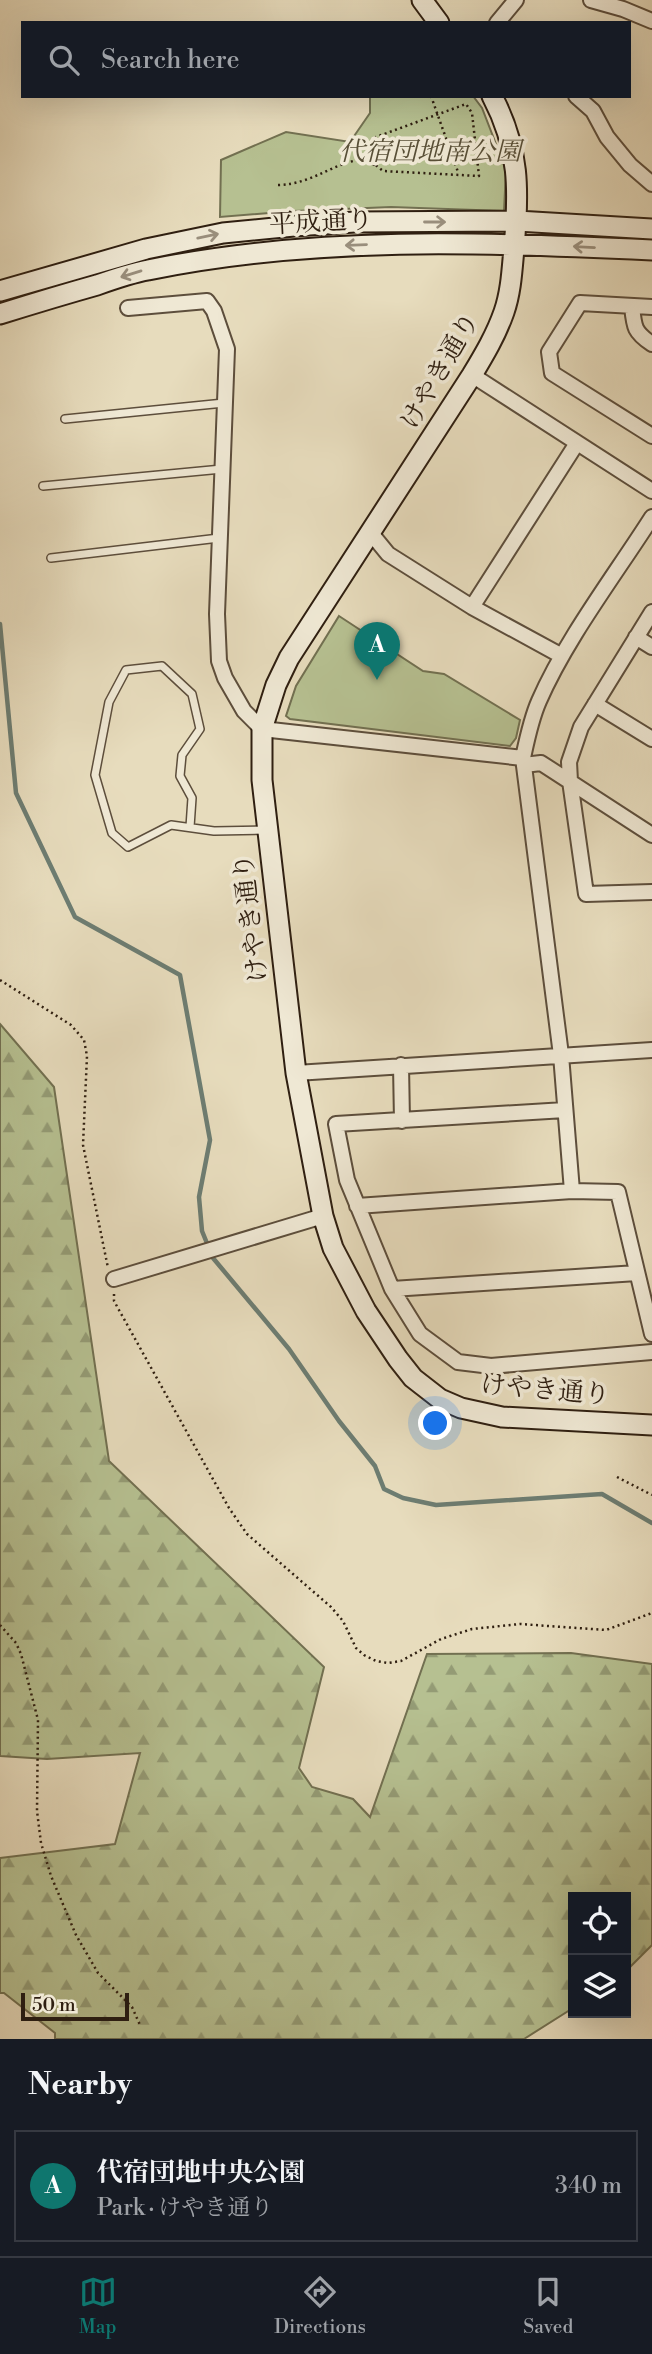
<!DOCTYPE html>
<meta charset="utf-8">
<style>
:root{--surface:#171b24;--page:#20242c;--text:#f1f3f6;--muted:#9ea1a6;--line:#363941;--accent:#0f766e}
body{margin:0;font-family:"Libre Bodoni","Noto Serif JP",serif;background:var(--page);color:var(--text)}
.controls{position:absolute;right:21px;bottom:21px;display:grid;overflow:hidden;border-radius:0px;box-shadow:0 7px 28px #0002}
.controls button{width:63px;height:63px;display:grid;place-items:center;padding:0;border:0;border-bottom:2px solid var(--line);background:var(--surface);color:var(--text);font:35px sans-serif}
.scale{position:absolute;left:21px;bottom:18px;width:108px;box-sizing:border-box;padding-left:7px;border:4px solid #2f1f11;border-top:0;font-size:19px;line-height:24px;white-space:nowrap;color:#2f1f11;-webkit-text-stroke:5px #efe8d4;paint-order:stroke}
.you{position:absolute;left:436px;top:1424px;width:24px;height:24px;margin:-18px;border:5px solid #fff;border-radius:50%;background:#1a73e8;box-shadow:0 0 0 10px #1a73e833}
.badge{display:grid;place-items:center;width:46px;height:46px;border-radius:50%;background:var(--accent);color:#fff;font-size:23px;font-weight:700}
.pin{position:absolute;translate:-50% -58px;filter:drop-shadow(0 2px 4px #0008)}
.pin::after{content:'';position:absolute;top:37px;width:24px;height:21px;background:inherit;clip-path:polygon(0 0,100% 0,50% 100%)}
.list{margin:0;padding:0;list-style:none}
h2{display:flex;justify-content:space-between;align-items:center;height:91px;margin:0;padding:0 28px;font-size:30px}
h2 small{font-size:23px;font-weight:400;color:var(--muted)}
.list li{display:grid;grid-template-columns:46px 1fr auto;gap:21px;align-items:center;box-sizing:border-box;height:112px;margin:0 14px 14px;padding:0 14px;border:2px solid var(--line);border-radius:0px}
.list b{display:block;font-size:26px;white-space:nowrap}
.list p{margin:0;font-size:23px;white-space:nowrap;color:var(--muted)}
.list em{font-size:23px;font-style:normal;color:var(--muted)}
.icon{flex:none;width:38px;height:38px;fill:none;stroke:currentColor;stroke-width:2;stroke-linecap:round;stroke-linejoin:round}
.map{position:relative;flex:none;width:652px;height:2039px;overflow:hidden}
.search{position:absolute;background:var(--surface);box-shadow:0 7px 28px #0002;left:21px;right:21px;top:21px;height:77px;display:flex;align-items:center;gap:18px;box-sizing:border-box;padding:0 24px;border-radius:0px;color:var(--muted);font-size:26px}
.sheet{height:217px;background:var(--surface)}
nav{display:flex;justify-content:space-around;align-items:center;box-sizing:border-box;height:98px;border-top:2px solid var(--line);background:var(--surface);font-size:19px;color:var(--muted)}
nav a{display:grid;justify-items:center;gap:4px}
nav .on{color:var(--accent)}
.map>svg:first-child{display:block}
.green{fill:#b6c091;stroke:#727051;stroke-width:2}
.forest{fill:url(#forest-firs);stroke:#727051;stroke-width:2}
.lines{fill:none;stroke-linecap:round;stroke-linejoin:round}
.stream{stroke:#6d7d72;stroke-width:4.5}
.lane-casing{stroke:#5d4e3c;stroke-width:10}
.street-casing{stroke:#5d4e3c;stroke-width:18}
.secondary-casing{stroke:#2f1f11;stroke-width:23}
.path{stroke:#2f1f11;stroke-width:2.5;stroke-dasharray:2 3.5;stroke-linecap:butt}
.lane{stroke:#efe8d4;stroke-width:7}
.street{stroke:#efe8d4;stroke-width:14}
.secondary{stroke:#efe8d4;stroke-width:19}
.oneway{stroke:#998e7c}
.labels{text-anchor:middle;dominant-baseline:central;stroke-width:7;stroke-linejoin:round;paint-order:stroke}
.park-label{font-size:26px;font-style:italic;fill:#584f37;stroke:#efe8d4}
.street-label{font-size:26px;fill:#2f1f11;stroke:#efe8d4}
</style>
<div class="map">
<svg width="652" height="2039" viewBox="0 0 652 2039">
<defs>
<pattern id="forest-firs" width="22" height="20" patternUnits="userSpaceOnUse" patternTransform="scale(1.75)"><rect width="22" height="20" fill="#b6c091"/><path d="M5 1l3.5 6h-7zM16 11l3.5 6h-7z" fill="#949b75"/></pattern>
</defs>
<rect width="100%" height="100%" fill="#e7dcbd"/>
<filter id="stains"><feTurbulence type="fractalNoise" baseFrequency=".00286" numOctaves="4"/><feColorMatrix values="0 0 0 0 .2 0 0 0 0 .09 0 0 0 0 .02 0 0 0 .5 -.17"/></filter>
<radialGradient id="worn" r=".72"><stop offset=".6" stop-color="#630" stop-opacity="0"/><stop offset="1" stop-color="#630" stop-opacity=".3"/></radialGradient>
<path class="green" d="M370,96H473L482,108L506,170L504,211L391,207L294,211L220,217L221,160L286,132L350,142L370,113Z
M339,616L423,671L444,674L520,720L516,738L510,746L290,719L286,716L296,686Z"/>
<path class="forest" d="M0,1024L54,1087L109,1461L324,1667L299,1768L312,1787L353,1799L370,1817L427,1654L571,1653L652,1664V1945L626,1971V1897H573V2008L524,2039H55V2033L4,1993H0V1858L115,1844L140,1753L47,1759L0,1756Z"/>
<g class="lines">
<path class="stream" d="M0,624L16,793L75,917L180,975L210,1140L199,1197L202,1231L213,1258L289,1349L339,1421L375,1466L384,1489L403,1498L436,1505L602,1494L652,1523"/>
<g class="lane-casing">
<path id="lane" d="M65,419L224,403
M43,486L222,469
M51,558L219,538
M190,827L192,798L180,776L182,755L200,729L192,694L162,666L126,670L109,702L95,775L112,833L128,847L171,825L214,831L267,830"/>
</g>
<g class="street-casing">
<path id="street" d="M591,0L623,9L652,21
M497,23L516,0
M576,96L593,111L607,137L630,165L652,184
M632,306C634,327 634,332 652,344
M652,307L580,303L549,352L552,373L652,436
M128,308L207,301L214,311L227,349L217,614L219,661L225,678L244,711L262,729L523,758
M472,375L652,491
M370,532L388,554L472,607L562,656
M472,607L577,443
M652,612L581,727L569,762L570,781L586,894L652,892
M636,637L652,647
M595,704L652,739
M524,765L541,763L652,835
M401,1065L402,1121
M296,1073L652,1050
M565,1110L336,1124L347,1180L392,1289L420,1334L458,1362L491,1366L652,1352
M572,1191L561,1055L523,758C527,739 531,719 539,701C566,639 615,575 652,517
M357,1206L572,1191L618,1192L652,1334
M114,1279L323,1216
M392,1289L637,1273"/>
</g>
<g class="secondary-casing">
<path id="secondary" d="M422,0L439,23
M492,96C520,149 519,191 514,248C512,270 511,292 504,312C496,335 484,355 472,375L289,658L276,685L262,729V780L296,1073L323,1216L333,1248L366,1311L398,1359L413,1378L440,1399L461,1408L502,1417L652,1425
M0,291L146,249L223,233L294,226L355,222L517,221L652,229
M0,314C32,304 65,294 97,285C114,279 131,273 148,270C314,236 484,242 652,250"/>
</g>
<path class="path" d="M431,96L458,172
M278,185C315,184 335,160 368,159L383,171L479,176L472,113L466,104L376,137L374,166
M0,980L71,1025L84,1040L87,1056L83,1145L108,1268
M114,1294V1301L229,1508L247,1534L331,1607L343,1621L356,1648L364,1655L376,1661L388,1663L401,1661L441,1639L472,1629L520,1624L606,1630L652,1613
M617,1477L652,1495
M0,1625L16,1643L21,1654L38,1720L37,1811L41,1843L51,1876L76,1935L98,1973L132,2007L140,2025"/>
<use href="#lane" class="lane"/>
<use href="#street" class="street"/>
<use href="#secondary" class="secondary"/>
</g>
<defs><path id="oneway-shaft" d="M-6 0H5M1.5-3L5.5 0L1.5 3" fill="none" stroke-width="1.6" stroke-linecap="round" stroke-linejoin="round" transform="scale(1.75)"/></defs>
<g class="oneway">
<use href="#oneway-shaft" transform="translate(435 222)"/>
<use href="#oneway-shaft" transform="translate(208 236) rotate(-12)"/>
<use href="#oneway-shaft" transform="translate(356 245) rotate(178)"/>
<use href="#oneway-shaft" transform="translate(584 247) rotate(-177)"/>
<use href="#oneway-shaft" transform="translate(131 274) rotate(163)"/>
</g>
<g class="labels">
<g class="park-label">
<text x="430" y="152">代宿団地南公園</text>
</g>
<g class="street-label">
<text transform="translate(321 222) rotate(-3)">平成通り</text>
<text transform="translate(440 371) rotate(-60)">けやき通り</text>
<text transform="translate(251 918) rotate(-97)">けやき通り</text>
<text transform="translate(545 1390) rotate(5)">けやき通り</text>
</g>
</g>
<rect width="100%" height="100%" filter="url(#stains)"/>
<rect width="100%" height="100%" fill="url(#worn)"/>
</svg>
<div class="controls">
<button><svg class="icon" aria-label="locate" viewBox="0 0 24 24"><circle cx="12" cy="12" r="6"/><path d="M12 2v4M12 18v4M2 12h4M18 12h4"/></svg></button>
<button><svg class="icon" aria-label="layers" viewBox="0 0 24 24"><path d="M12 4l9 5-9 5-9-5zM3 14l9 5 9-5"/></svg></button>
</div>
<div class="scale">50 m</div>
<div class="you"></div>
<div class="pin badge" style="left:377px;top:680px">A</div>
<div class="search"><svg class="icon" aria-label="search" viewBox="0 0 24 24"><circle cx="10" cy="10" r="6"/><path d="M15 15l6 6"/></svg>Search here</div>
</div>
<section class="sheet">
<h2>Nearby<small></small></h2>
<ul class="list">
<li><span class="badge">A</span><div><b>代宿団地中央公園</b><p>Park · けやき通り</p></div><em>340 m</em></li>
</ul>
</section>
<nav>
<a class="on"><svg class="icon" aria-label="map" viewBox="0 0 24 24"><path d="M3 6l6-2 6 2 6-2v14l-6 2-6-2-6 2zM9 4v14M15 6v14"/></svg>Map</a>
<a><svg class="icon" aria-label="directions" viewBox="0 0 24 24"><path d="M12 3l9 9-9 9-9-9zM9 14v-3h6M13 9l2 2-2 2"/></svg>Directions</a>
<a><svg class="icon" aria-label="saved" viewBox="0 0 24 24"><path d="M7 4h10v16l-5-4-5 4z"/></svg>Saved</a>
</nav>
